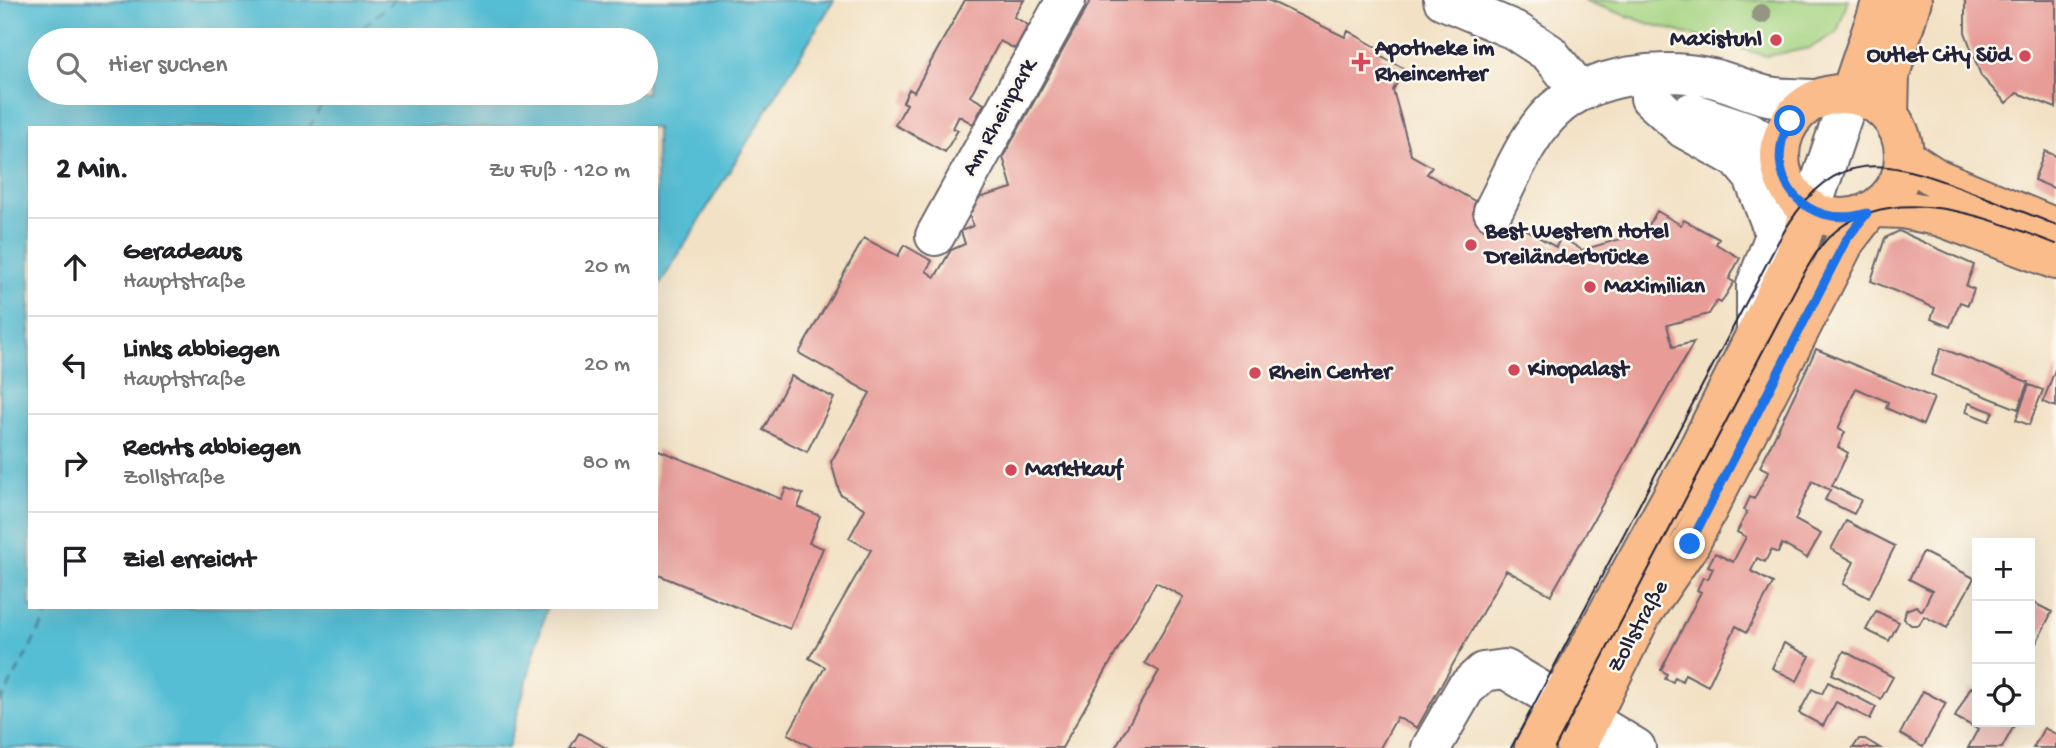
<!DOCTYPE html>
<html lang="de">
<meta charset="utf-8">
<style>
:root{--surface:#fff;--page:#f2f2f2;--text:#202124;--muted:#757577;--line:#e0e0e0}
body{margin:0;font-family:"Gochi Hand",sans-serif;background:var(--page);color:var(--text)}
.controls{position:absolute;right:21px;bottom:21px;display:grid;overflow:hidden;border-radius:0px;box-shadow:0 7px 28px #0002}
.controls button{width:63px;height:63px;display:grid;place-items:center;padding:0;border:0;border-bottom:2px solid var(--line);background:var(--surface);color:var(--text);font:35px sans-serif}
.stop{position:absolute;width:21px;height:21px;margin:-16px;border:5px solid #1a73e8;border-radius:50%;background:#fff}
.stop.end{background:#1a73e8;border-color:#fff;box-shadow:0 2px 7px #0008}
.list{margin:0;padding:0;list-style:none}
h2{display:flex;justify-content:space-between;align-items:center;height:91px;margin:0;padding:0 28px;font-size:30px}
h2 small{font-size:23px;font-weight:400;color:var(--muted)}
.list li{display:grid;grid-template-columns:46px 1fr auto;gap:21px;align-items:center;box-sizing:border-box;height:98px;padding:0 28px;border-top:2px solid var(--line)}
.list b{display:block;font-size:26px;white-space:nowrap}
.list p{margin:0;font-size:23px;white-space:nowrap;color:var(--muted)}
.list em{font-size:23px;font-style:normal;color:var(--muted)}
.icon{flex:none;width:38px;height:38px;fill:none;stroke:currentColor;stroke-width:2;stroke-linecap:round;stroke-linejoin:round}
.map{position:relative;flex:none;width:2056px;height:748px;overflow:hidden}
.search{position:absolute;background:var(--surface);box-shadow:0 7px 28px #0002;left:28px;top:28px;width:630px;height:77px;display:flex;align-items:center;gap:18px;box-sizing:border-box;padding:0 24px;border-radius:38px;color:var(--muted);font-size:26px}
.panel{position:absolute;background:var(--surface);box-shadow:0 7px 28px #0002;left:28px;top:126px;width:630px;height:483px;border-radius:0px}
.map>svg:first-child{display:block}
.green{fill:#a4d482;stroke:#637b5e;stroke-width:2}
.water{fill:#57bed4;stroke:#3c7088;stroke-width:2;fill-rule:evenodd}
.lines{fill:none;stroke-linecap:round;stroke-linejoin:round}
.ferry{stroke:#355971;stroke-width:2;stroke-dasharray:9 7;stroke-linecap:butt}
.building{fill:#e89c98}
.minor-casing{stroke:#6b656b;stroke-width:42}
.major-casing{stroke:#6b656b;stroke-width:42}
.minor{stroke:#fff;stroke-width:38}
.major{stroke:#f9bc8a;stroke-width:38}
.tram{stroke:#22223b;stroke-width:2}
.tree{fill:#959584}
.route{stroke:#1a73e8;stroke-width:9}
.poi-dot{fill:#d1495b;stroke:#fbf7ec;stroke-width:2.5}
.labels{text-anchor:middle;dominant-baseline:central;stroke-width:5;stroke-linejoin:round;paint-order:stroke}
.poi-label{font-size:23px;font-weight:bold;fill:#22223b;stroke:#fbf7ec;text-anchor:start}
.street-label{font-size:23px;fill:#22223b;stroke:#fbf7ec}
</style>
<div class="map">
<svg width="2056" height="748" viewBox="0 0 2056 748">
<rect width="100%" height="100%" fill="#fbf7ec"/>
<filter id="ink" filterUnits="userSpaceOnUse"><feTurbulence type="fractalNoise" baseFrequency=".0143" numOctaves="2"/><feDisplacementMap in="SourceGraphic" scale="14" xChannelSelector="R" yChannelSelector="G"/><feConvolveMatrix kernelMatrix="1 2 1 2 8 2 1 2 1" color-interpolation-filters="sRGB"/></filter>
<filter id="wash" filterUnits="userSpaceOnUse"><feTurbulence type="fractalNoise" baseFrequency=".00686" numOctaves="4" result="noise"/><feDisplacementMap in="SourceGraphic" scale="28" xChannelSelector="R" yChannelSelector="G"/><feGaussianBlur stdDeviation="1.57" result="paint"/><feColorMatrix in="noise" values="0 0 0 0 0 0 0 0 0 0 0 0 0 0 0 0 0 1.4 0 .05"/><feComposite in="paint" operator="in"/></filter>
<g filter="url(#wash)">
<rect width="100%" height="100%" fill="#f2e1c4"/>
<path class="green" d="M1583,0H1848L1837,32L1810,48L1767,56L1647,23Z"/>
<path class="water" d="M0,0H834L656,291V128H30V607H547L508,748H0ZM40,40H646V93H40Z"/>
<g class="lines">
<path class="ferry" d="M356,40L365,25L395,0
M309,128L328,93
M0,703L52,607"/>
</g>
<g id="blocks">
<path class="building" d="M965,0H1024L1014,17L1028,25L1015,49L1000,41L970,96L984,104L973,124L959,116L953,128L958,130L945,152L895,125L907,104L903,102L909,89L914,92Z
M1091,0H1268L1345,37L1348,31L1383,51L1380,56L1405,69L1393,90L1411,155L1432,167L1427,174L1556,247L1561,237L1582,250L1645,232L1657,211L1681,225L1684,220L1719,239L1716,244L1740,258L1729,279L1734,282L1721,303L1717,301L1709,314L1667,325L1673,347L1694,342L1551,595L1506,570L1417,728L1397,717L1380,748H1115L1159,671L1145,663L1183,597L1156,582L1062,748H813L788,734L825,667L809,658L871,550L849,538L865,509L840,494L831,462L870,393L799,353L864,238L898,256L904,245L932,261L926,271L935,277L951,250L965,244L961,231L973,226L965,202L1012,188L1003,157Z
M1965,0H2056V108L2017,93L2006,103L1981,76L1965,32Z
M2045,151L2056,156V189L2034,180Z
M1899,231L1974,265L1966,286L1974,289L1968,305L1960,302L1950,327L1931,319L1935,308L1871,281L1885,238Z
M1941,348L2028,382L2018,409L1931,375Z
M1816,349L1934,398L1923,425L1886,408L1888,402L1856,388L1838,429L1845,432L1838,447L1848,453L1832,486L1861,500L1854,514L1825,500L1830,490L1812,481L1795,520L1821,534L1807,558L1782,544L1778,553L1771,550L1765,562L1757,558L1751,571L1773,583L1747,632L1736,626L1708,686L1685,674L1682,681L1675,677L1673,682L1665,679L1667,674L1661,670L1701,592L1697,590L1703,577L1708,579L1713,568L1708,566L1715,553L1733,562L1746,537L1737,532L1747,512L1744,510L1750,497L1754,499L1769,471L1760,467Z
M2056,367V407L2043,402Z
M791,376L834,398L807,452L763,430Z
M2029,385L2043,390L2029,425L2016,420Z
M1969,403L1993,412L1989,421L1966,412Z
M656,449L781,499L786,488L803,494L798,507L820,516L809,543L823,548L790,629L656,574Z
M1846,521L1895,546L1869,598L1843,584L1854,562L1831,549Z
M1923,552L1974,578L1947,628L1924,616L1919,625H1911L1904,619L1906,610L1916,606L1922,611L1932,591L1909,579Z
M2030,601L2052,612L2030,655Z
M1876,611L1899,622L1889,641L1866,630Z
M1784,643L1810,656L1797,681L1772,668Z
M1844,651L1893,677L1881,699L1832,674Z
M1828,682L1876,707L1870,719L1836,702L1823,726L1799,713L1812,689L1822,694Z
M1971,687L1977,691V722H2016L2002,748H1968L1978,729L1955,717Z
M1923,691L1946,703L1923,747L1900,734Z
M2044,728L2056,734V748H2033Z
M579,733L606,748H570Z
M1859,739H1865L1880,748H1853Z"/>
</g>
</g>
<g filter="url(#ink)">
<use href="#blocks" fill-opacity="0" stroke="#6b656b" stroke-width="2"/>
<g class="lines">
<g class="minor-casing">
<path id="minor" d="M1443,0L1514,30L1549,53L1580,91
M1650,98L1684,129L1738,159L1753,177L1775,235L1756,285V332
M1691,112L1750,132L1780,153
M1811,210L1850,94
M1493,211C1511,178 1526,136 1554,110C1593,74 1661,67 1712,78C1731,82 1749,92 1768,96C1784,99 1801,98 1816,99
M935,236L1066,0
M1431,748L1465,689L1483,672L1505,669L1636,748"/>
</g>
<g class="major-casing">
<path id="major" d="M1850,94L1882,0
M1780 156a62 62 0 1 1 124 0a62 62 0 1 1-124 0Z
M1889,115L1890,75L1912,0
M1904,157L1936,178L2056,228
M1876,208L1902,209L1941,217L2056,260
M1534,748L1699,447L1794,258L1811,210
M1576,748L1642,614L1690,544L1846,240L1867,213"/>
</g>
<use href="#minor" class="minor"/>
<use href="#major" class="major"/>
<path class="tram" d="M1511,748L1778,242C1827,153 1872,153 1961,188C1993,200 2024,212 2056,225
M1555,748L1799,282C1810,263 1820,243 1837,230C1899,181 1992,219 2056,244"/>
</g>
<circle class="tree" cx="1761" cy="14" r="10"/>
</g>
<g class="lines" filter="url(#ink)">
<path class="route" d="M1690,544L1846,240L1867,213C1806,232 1759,177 1790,121"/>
</g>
<g class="poi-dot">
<circle cx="1776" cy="40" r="7"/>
<circle cx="2025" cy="56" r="7"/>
<path d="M1357.5 51.5h7v7h7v7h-7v7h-7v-7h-7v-7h7z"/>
<circle cx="1471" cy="245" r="7"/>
<circle cx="1590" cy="287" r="7"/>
<circle cx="1514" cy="370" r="7"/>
<circle cx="1255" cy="373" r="7"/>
<circle cx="1011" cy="470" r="7"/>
</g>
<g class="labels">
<g class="poi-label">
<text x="1762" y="40" text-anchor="end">Maxistuhl</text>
<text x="1375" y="49">Apotheke im<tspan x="1375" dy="26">Rheincenter</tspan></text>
<text x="2011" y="56" text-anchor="end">Outlet City Süd</text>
<text x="1485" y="232">Best Western Hotel<tspan x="1485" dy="26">Dreiländerbrücke</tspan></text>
<text x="1604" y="287">Maximilian</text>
<text x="1528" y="370">Kinopalast</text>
<text x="1269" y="373">Rhein Center</text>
<text x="1025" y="470">Marktkauf</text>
</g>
<g class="street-label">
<text transform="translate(1000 118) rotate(-61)">Am Rheinpark</text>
<text transform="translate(1639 627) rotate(-61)">Zollstraße</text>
</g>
</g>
</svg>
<div class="controls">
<button>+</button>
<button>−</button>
<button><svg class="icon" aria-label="locate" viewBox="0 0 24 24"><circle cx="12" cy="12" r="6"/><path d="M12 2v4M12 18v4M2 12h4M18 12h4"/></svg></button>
</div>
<div class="stop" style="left:1790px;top:121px"></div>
<div class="stop end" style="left:1690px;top:544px"></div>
<div class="search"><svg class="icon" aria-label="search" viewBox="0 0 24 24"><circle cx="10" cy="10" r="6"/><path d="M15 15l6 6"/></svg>Hier suchen</div>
<section class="panel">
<h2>2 Min.<small>Zu Fuß · 120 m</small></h2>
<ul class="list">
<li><svg class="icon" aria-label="ahead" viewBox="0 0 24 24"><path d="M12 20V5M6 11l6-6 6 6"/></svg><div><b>Geradeaus</b><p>Hauptstraße</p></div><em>20 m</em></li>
<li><svg class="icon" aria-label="left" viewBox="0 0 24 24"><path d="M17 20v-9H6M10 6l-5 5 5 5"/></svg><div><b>Links abbiegen</b><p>Hauptstraße</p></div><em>20 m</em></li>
<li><svg class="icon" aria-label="right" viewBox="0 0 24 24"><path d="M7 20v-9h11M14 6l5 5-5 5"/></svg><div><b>Rechts abbiegen</b><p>Zollstraße</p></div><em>80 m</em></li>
<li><svg class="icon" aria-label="arrive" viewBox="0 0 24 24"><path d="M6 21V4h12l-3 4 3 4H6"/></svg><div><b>Ziel erreicht</b></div></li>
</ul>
</section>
</div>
